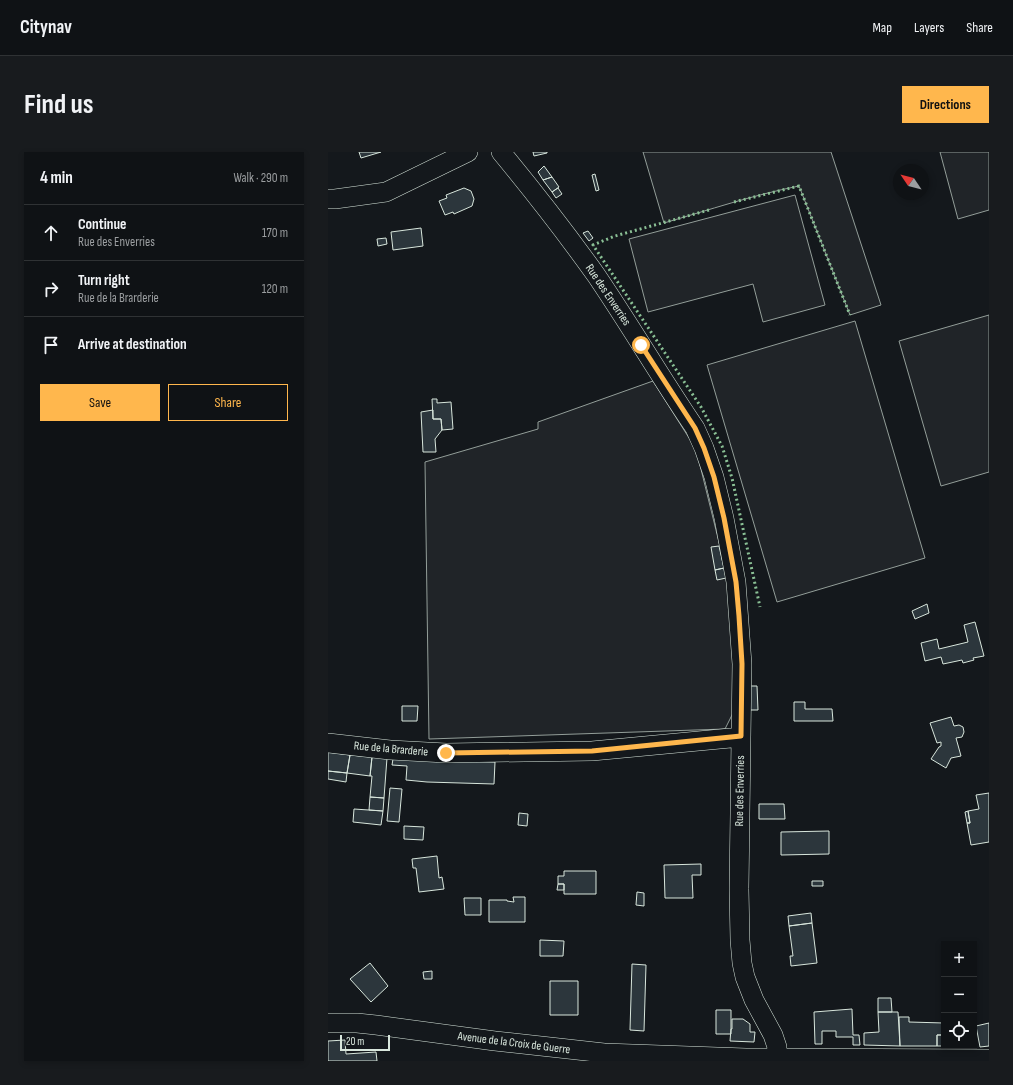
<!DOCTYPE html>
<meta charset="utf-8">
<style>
:root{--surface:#0f1215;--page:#181b1e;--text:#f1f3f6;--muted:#9b9ea0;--line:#2f3234;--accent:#ffb74d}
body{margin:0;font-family:"Sofia Sans Condensed",sans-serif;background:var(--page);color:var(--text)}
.controls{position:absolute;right:12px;bottom:12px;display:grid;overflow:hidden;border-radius:0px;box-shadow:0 2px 6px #0003}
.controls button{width:36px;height:36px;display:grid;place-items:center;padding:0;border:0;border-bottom:1px solid var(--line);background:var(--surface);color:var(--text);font:20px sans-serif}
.compass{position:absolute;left:565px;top:12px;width:36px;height:36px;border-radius:50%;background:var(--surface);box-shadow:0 2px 6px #0003;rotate:305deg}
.scale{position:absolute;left:12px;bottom:10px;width:50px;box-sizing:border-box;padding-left:4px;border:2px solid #d8e6dc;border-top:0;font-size:11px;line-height:14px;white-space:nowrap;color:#d8e6dc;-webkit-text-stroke:3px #14181c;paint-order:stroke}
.stop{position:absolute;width:12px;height:12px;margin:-9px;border:3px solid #ffb74d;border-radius:50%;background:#fff}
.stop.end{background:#ffb74d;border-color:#fff;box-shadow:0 1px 4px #0008}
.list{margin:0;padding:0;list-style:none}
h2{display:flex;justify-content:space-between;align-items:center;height:52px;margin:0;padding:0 16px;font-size:17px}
h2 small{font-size:13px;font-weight:400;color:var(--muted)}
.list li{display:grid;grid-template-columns:26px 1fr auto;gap:12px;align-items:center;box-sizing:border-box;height:56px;padding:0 16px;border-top:1px solid var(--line)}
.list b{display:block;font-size:15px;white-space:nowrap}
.list p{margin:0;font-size:13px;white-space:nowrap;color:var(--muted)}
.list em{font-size:13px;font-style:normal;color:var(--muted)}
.actions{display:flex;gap:8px;padding:12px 16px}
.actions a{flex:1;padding:9px 0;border:1px solid var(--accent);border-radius:0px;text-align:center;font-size:14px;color:var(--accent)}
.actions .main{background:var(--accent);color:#111}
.icon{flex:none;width:22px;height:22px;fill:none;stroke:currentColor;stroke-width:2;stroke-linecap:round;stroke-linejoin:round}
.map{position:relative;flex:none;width:661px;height:909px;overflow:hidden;border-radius:0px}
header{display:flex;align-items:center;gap:24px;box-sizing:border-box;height:56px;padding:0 20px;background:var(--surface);border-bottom:1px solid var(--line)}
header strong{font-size:19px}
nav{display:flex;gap:22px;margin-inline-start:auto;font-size:14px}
.intro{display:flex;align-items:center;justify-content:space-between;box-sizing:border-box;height:96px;padding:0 24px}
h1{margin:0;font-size:28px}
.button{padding:10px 18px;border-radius:0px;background:var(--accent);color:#111;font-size:14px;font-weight:700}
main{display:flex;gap:24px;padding:0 24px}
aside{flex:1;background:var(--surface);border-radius:0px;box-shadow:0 2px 6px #0003}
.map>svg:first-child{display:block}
.green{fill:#202428;stroke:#939e99}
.building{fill:#2c363c;stroke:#d8e6dc}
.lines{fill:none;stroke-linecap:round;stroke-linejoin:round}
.minor-casing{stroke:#d8e6dc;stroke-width:20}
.minor{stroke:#14181c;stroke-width:19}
.hedge{stroke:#8ac095;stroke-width:3;stroke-dasharray:2 3;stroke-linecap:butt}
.route{stroke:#ffb74d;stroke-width:5}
.labels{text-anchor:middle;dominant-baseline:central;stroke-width:3;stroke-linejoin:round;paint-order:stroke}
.street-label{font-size:12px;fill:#d8e6dc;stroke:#14181c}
</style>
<header>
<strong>Citynav</strong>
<nav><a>Map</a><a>Layers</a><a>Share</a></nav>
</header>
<div class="intro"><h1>Find us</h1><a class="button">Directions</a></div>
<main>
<aside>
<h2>4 min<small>Walk · 290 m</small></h2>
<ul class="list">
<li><svg class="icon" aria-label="ahead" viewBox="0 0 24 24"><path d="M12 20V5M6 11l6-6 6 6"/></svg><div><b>Continue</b><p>Rue des Enverries</p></div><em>170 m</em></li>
<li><svg class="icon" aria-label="right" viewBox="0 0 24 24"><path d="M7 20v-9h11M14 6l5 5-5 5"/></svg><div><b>Turn right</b><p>Rue de la Brarderie</p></div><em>120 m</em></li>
<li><svg class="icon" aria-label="arrive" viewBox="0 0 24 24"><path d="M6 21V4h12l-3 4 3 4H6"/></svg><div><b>Arrive at destination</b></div></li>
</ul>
<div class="actions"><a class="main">Save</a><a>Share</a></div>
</aside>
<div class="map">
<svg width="661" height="909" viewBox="0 0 661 909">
<rect width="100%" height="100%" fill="#14181c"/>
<path class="green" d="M315,0H503L553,153L522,163L471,34C425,43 381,58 336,71Z
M612,0H661V58L630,67Z
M467,43L497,153L435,170L425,132L320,160L301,87Z
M661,163V320L613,334L571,189Z
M527,169L597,406L449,450L379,213Z
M325,229L368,297L404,443L406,559L397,577L101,587L97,310L210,277V270Z"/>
<path class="building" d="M31,0H53L33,6Z
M205,0H219V1L206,4Z
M216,14L224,25L215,28L210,20Z
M267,22L271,38L268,39L264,23Z
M224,25L231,35L224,40L215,28Z
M136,36L143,39L146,47L144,54L126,62L125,60L117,63L111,49L119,46L118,43Z
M230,36L234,42L228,46L224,40Z
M93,76L95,94L65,98L63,80Z
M260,79L265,86L261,89L255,81Z
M58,86L59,92L50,94L49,87Z
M104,247H109V251L123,250L125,277L114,278L113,267H105Z
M105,258V267H113L114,278L107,287L108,300H95L93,260Z
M391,394L396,416L387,418L383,395Z
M396,416L398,426L389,428L387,418Z
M599,452L601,461L587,467L584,459Z
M647,470L656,504L645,506L646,508L635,511L634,508L615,512L613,505L597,509L593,491L609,487L611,497L640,490L636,473Z
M420,534H429L430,558H421Z
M466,550H477V557H504L505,569H466Z
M74,554H90L89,569H74Z
M623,565L626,574L631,573L635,575L636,580L634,585L628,586L633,604L623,606L618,616L603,607L611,595L613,594V590L609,591L602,571Z
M0,600L22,603L19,621L0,619Z
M22,603L44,605L42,624L19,621Z
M44,605L59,606L56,646L42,645L44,624H42Z
M65,607L167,610L166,632L99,630L78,628L79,614L64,613Z
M0,619L19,621L18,630L0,627Z
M62,636L74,637L71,670L59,669Z
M661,641V690L643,693L639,671H642L640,659L651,657L648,643Z
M42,645L56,646L55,659L41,658Z
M431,652H456L457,667H431Z
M26,657L55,659L53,673L25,670Z
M640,659L642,671H639L637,660Z
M191,661L200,662L199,674L190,673Z
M76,674L96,675L95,688L76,687Z
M501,679V702L453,703V680Z
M109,704L111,726L114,725L116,737L91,740L88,716H85L84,707Z
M373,712V723H364L365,746H337L336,713Z
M236,719H268V742H236V732H230V724H236Z
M484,729H495V734H484Z
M230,732H236V738H229Z
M309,740L316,741V754L308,753Z
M185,745H197V770H161V748H179V749L186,750Z
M136,746H153V763H137Z
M483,761L484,771L461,774L460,764Z
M484,771L489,811L463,814L462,804H465L461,774Z
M212,788L236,789L235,804H212Z
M42,811L60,834L43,850L22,827Z
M304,812L318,813L316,879L302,878Z
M104,819V827H96L95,820Z
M222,829H250V863H222Z
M550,846H563L564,860H550Z
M524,857L525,883H531L532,893H525V885H508V879H494V892H487L486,860Z
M388,858H403V882H388Z
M550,860H570L572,894L536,893V881L551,880Z
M571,865H581V870L616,871V883H609V894H572Z
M404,867H415L422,872V880H427L426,890L402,889L403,877H404Z
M661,871V894L652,895L648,874Z
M609,883H616V894H637H609Z
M17,888L18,902L48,900L49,909H0V889Z"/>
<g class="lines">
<g class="minor-casing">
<path id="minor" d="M173,0C206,40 238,81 268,123C302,173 333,226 367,276L376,296L386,325L396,366L408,430L414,512L411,737L412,788L414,811L417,825L426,848L445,883L449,895V906
M0,47H7L58,40L140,0
M0,591L62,598L118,601L264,599L413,585
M0,871H29L48,873L167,889L276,901L418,906L661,907"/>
</g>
<use href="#minor" class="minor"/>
<path class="hedge" d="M406,50L471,34L522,163
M381,58L287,84L265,93L373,255L394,294L404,326L432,455"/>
</g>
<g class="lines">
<path class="route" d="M118,601L264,599L413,584L414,512L411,464L408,430L396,366L386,325L376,296L367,276L313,193"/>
</g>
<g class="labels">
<g class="street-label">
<text transform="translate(280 143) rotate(56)">Rue des Enverries</text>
<text transform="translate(63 597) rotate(5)">Rue de la Brarderie</text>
<text transform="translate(412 639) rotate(-89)">Rue des Enverries</text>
<text transform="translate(186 891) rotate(7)">Avenue de la Croix de Guerre</text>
</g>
</g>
</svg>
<div class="controls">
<button>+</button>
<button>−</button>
<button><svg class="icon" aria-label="locate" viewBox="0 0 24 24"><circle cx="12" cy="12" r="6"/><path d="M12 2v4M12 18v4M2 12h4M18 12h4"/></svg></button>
</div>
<svg class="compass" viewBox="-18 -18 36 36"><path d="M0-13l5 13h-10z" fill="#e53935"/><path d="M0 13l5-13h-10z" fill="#9b9ea0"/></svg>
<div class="scale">20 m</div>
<div class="stop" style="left:313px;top:193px"></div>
<div class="stop end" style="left:118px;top:601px"></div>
</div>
</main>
